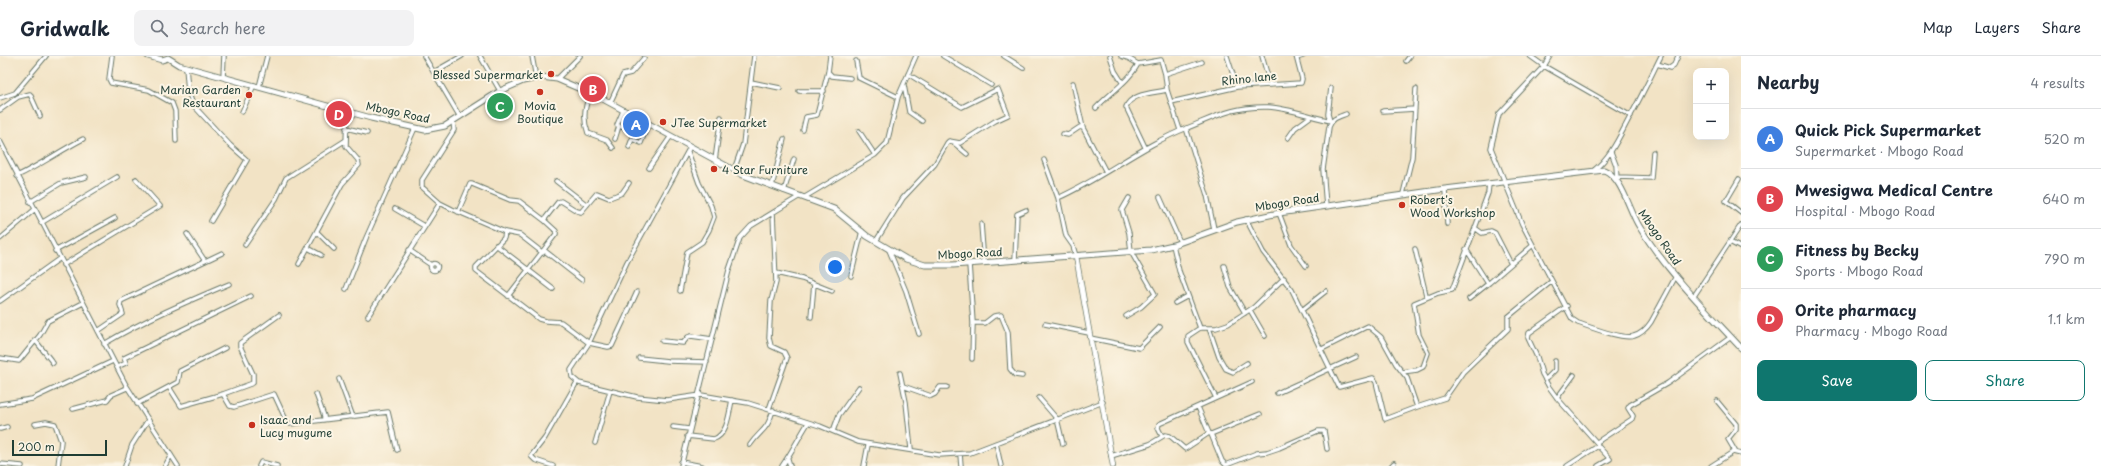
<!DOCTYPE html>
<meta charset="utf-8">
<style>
:root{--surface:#fff;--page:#f2f2f3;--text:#1f2937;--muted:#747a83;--line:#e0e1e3;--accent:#0f766e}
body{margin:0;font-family:"Playpen Sans",sans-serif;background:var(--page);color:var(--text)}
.controls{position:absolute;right:12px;top:12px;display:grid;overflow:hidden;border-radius:8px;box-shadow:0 4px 16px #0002}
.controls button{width:36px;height:36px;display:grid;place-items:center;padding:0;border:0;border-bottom:1px solid var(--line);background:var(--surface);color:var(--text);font:20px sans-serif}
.scale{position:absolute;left:12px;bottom:10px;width:95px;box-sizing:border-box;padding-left:4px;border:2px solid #1f3d34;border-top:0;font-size:11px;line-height:14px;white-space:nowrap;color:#1f3d34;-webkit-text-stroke:3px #fcf5e5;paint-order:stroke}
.you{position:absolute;left:835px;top:211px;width:14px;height:14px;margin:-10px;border:3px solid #fff;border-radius:50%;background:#1a73e8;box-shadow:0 0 0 6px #1a73e833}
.badge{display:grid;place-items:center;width:26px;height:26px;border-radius:50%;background:var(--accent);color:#fff;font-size:13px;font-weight:700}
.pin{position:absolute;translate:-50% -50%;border:2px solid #fff;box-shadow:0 1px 4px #0006}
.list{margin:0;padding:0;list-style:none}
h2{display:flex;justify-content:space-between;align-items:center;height:52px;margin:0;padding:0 16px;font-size:17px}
h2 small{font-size:13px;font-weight:400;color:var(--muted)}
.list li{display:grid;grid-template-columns:26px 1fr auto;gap:12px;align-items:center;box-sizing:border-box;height:60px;padding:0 16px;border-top:1px solid var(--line)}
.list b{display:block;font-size:15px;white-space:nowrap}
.list p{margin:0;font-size:13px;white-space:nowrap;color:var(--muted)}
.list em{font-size:13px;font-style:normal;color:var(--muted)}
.actions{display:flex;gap:8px;padding:12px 16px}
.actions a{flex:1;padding:9px 0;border:1px solid var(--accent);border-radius:8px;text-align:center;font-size:14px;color:var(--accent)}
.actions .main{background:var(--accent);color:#fff}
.icon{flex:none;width:22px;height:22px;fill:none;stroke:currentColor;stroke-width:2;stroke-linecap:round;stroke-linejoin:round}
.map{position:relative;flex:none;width:1741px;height:410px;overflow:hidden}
header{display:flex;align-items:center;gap:24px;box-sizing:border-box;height:56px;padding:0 20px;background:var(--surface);border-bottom:1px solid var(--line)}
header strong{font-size:19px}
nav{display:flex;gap:22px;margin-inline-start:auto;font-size:14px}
.search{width:280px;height:36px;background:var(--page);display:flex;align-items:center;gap:10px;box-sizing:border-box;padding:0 14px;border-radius:8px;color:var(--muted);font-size:15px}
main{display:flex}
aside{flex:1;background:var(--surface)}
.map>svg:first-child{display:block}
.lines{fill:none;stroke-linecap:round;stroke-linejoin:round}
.minor-casing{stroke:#697767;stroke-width:5.5}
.tertiary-casing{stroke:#697767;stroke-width:6}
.secondary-casing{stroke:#697767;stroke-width:7}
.minor{stroke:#fff;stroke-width:3.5}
.tertiary{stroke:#fff;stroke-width:4.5}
.secondary{stroke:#fff;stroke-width:5}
.poi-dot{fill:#c8321e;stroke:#fcf5e5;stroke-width:1.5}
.labels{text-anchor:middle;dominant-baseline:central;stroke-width:4;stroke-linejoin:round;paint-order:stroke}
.poi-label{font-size:11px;fill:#1f3d34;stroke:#fcf5e5;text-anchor:start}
.street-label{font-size:11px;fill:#1f3d34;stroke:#fcf5e5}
</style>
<header>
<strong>Gridwalk</strong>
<div class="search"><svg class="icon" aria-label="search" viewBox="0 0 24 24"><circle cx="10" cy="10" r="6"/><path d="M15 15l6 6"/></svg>Search here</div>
<nav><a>Map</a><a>Layers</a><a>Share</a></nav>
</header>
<main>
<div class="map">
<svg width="1741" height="410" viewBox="0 0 1741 410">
<rect width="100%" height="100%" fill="#fcf5e5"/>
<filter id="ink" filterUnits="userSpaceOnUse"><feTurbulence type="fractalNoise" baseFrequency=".025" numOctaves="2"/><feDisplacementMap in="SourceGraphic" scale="8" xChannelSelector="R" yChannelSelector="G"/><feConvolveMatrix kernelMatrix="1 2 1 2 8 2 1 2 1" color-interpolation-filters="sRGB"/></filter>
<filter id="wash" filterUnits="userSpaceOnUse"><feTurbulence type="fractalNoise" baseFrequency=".012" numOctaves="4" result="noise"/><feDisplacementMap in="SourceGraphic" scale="16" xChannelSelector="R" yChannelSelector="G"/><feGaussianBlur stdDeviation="0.9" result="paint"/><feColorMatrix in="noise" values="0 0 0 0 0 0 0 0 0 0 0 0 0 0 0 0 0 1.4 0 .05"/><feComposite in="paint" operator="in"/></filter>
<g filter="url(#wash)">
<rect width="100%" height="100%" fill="#f2e3c5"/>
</g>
<g filter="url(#ink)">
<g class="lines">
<g class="minor-casing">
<path id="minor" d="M112,0L109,23L111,27L149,34L172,47L175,55L176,85
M424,0L460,61
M480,0L500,35
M532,0L536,22
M943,0L991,29
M1004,0L1023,12
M1110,0L1115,15L1122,26
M1121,0L1128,2L1138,8L1161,4L1165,18
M1227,0L1237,31
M1262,0L1270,28
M1530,0L1544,10L1631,60
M1550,0L1544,10L1499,58L1491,92L1522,168L1572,263L1578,267C1590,271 1623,284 1634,280C1641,278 1647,272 1651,266L1676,220
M1297,2L1303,0
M856,5L859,22L898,41
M1406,5L1410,0
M1657,8L1670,12L1674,9L1678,0
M186,11L188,35L193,49L230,89L247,104L211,165
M434,16L462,0
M828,16L832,20L850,22
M223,21L224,0
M557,23L580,0
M751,26L780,32
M1073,27L1083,72
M904,29L909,56L922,65
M259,31L267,0
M799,35H824
M591,37C584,50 583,64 588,77L607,84L613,92
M0,42L15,37L46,0
M1171,46L1237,31L1301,27L1302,23L1296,0
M610,47L623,19L631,17L644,2
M1096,52C1110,37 1129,25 1138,8
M0,54L18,41L30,38L40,60
M623,55L617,69L624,72L630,59
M1383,55L1415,53
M242,56L254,29
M453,65L454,74L422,124V131L440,147L452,153L505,176L504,182L476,211V215L539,263L546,265L561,266L589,287L571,314L572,321L579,327L637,341L667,344L701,339L748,347L820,370L858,386L939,399L970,397L1103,346
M1330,65L1328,58L1331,32
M346,72L367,77
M1186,72L1207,139L1214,173
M803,74L806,61L817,59L828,16L830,0
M1180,74L1167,34L1165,18L1202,6
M859,75L875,99
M1063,78L1068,79L1080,71L1083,72L1106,116
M1288,82L1295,72L1310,61
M615,83L619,70
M0,85L126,329L178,410
M955,88L967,98
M629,91L632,83L641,87L648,68
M1145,91L1126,51C1131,37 1155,37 1167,34
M1611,96L1616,109L1617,123
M715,104L721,61
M1044,104L1058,142L1066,180L1073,190L1076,200
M649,112L671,80
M734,114L743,88L754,0
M1593,115C1612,100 1620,79 1631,59C1642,39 1651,20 1661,0
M17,120C40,109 60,95 83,83
M1617,121L1651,122L1653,96
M1739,123L1726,145L1741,157
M556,125L587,149
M772,130L784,83
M1445,133L1447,168
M784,135L794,103
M1403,138L1412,101L1416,33
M805,141L875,99L887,87L898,41L916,0
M1160,141L1180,186
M1058,142C1103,122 1141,90 1187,72C1217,60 1234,50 1268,51C1289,52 1311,61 1331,65
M30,146L61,127L86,121
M1326,150L1323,113L1329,71C1332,62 1338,61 1346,58
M395,153L424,170
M458,156L470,128H472L510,144L519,145L544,164
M1279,157L1291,189L1306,210
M1246,163L1263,196L1292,234L1339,331L1373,322L1376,326L1385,363L1417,351
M41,167L117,121
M981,168L984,207
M1475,172L1482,177L1491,175L1495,177L1511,208
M317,176L334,193
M505,176L520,179L543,197
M187,178L205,205
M0,183L34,154
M876,185L903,142L935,108L947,87L949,85L960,87L995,65L1008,59L998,33L962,51L908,18
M1730,186L1741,192
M245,189L276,143L286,122L346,84
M496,189L553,233
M1173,189L1179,215L1200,272
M308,192L321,199
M1415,193L1426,239L1428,241
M1466,193L1487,226L1489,227L1533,189
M409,194L431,209
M889,194L906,235L919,278
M55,195L115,162
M545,195L582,224
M1015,204L1017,158L1026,154
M430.5 211a3.5 3.5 0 1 1 7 0a3.5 3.5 0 1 1-7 0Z
M299,208L342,128L359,109L358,104L346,90L347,55
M969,208L973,267L972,303
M63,209L160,150L136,123
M1224,210L1230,231L1245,257
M776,217L802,223L832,235
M851,220L862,175
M346,233L366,182L415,72
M680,235L687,196L702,186L709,174L714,161L711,150L699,127L688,96
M637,236L612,290L608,291L589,287L627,206L690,91
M508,240L556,178V175L544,164L558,146L561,145L577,155L581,156L597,137L609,142L622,137L629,127
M1694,240L1741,169
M1469,243L1489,227
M0,245L59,203
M1175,247L1188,240
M1567,250L1529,277L1528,282L1537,301L1542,318L1549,331L1557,342L1597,387
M1250,254L1265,280
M1302,254L1326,235
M368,260L440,147
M1126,260L1141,251L1155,238L1131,196L1129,177L1122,154L1129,142
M811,261L814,228
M973,267H985L994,260L1001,259L1008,276L1010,313L1015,319L1022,320
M1045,268L1089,277
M1209,272L1219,301L1226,313L1233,316L1247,307
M98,275L123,258L120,249L121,245L222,197
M1090,282L1139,292L1160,271
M35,284L53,307
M662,285L683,287L688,281L691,280L712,283
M104,288C144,264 186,246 229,228
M1322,293L1368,270L1381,281L1396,308L1407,322L1417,351L1445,342L1463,316L1508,273V261L1552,225
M0,302L19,305L40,279L48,265L83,247
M639,302L668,305L707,306
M117,311L126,307L124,302L251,240
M1402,316L1417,314L1423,311L1428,297L1419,279L1414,247L1438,237L1452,234L1488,137L1489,128
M900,317L906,346L911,393
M339,323L353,361
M1545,324L1555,314V305
M903,330L931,340L935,338L940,331H947
M169,331L181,350L223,338L230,350L234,351L274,338L287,366L290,368L388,356L397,394
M1277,337L1356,301
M223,338L253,327V318L240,290V287L279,259
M316,338L324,360V364
M1039,342L1057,363L1063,388
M1216,342L1188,286V280L1200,272H1216L1228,268L1254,251L1284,222
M1557,342L1574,319
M1717,345L1736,368V373L1728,383L1735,395
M0,348L32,343L113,305
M137,348L178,326L180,315L225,292
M1198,351L1209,377L1211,378L1260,358
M73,353L107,344L111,339L127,332
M769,353L787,302L784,296L771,290L769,282L771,245L776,226L773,157
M35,368L46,366L55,368L61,385L58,410
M673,371L689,373
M0,373L7,371
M833,375L839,359L859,331
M1211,378L1222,405L1226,409L1257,397L1267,396L1279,392L1318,375H1324L1327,393
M687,380L714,383C728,378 729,357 732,344
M1162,380L1158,372L1159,368L1252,326
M595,387L610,335
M996,387L1001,410
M750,389C761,373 767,376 773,354
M960,398L961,410
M1111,400L1150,388L1165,379L1170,380L1185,393L1209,377
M788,403L790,410
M681,406L702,410
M0,408L22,410
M125,410L132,389L148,364
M165,410L171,399
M259,410L261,406L277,410
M553,410L535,404L531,400L545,382L577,326
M681,410L729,214L740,182L751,170L800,140
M782,410C792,396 799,381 808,367
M864,410L868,389
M1391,410L1394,407
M1567,410L1598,390
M1598,410L1610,403L1598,390L1597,386L1632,363L1633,360L1628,352L1630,349L1668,327L1731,281
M1711,410L1733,396L1741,398"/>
</g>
<g class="tertiary-casing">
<path id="tertiary" d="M1076,200L1113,410"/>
</g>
<g class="secondary-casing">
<path id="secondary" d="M148,0L162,4L168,2L179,9L371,62L425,74L445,70L500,35L523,25L541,21L557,23L601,42L743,119L834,153L867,180L906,203L925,209H953L1151,194L1173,189L1237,166L1279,157L1445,133L1604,114C1622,121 1629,154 1639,170C1666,215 1706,254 1741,292"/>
</g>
<use href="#minor" class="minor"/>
<use href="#tertiary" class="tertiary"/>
<use href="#secondary" class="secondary"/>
</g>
</g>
<g class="poi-dot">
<circle cx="551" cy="18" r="4"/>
<circle cx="540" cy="36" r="4"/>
<circle cx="249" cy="39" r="4"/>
<circle cx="663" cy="66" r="4"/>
<circle cx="714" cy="113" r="4"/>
<circle cx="1402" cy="149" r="4"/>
<circle cx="252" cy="369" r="4"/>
</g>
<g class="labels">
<g class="poi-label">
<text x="543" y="18" text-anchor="end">Blessed Supermarket</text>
<text x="241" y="33" text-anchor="end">Marian Garden<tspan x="241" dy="13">Restaurant</tspan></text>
<text x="540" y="49" text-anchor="middle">Movia<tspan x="540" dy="13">Boutique</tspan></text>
<text x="671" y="66">JTee Supermarket</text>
<text x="722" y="113">4 Star Furniture</text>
<text x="1410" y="143">Robert's<tspan x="1410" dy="13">Wood Workshop</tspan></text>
<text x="260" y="363">Isaac and<tspan x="260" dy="13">Lucy mugume</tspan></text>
</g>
<g class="street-label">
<text transform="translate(1249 22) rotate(-6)">Rhino lane</text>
<text transform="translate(398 56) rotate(12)">Mbogo Road</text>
<text transform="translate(1287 146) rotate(-9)">Mbogo Road</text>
<text transform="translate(1660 181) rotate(55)">Mbogo Road</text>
<text transform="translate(970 197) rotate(-3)">Mbogo Road</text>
</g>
</g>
</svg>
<div class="controls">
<button>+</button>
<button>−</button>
</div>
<div class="scale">200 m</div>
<div class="you"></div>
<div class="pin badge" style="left:636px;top:68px;background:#3f7fe0">A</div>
<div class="pin badge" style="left:593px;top:33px;background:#e0444e">B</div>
<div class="pin badge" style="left:500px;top:50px;background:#2e9e5b">C</div>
<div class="pin badge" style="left:339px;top:58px;background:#e0444e">D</div>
</div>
<aside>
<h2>Nearby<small>4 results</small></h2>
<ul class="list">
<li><span class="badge" style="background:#3f7fe0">A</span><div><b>Quick Pick Supermarket</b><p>Supermarket · Mbogo Road</p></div><em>520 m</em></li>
<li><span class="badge" style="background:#e0444e">B</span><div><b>Mwesigwa Medical Centre</b><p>Hospital · Mbogo Road</p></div><em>640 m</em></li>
<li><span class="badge" style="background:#2e9e5b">C</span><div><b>Fitness by Becky</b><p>Sports · Mbogo Road</p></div><em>790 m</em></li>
<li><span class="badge" style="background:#e0444e">D</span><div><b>Orite pharmacy</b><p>Pharmacy · Mbogo Road</p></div><em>1.1 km</em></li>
</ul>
<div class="actions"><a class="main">Save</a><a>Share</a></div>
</aside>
</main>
